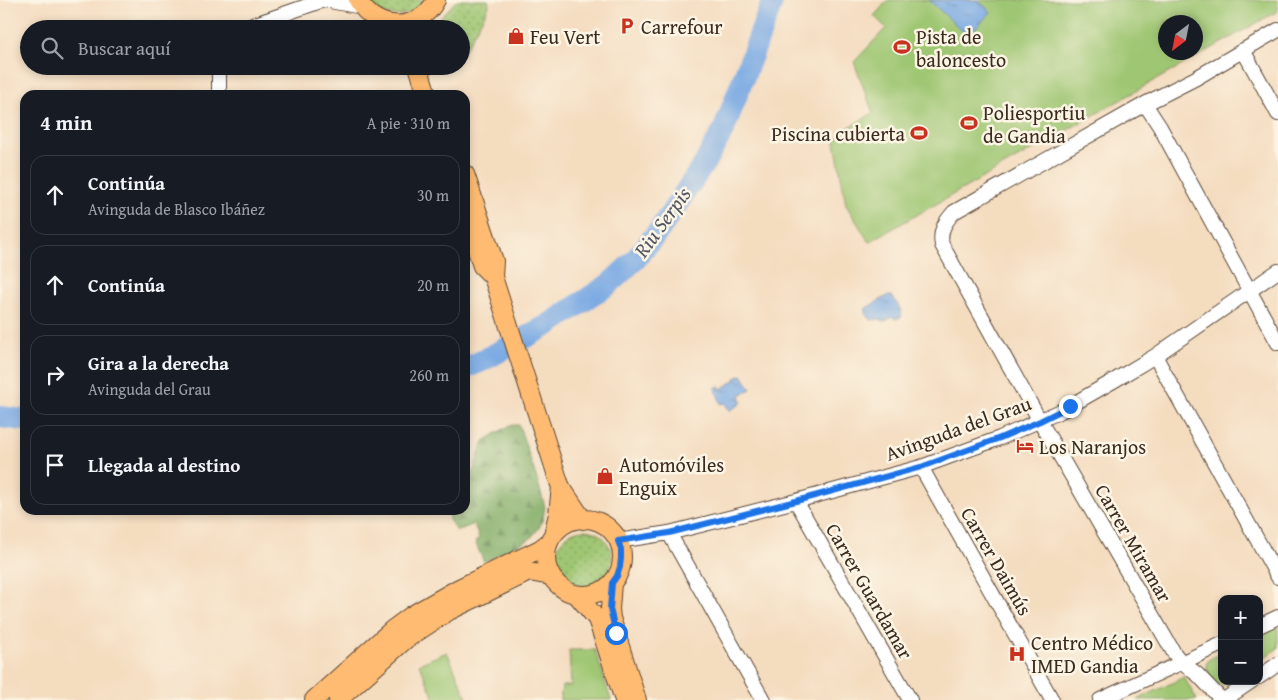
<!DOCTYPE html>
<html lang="es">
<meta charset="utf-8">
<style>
:root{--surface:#171b24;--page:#20242c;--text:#f1f3f6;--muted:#9ea1a6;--line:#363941}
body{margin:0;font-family:"Gentium Book Plus",serif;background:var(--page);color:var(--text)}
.controls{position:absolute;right:15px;bottom:15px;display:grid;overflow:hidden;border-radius:10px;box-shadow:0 2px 8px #0003}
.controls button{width:45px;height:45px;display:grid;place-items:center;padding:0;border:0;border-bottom:1px solid var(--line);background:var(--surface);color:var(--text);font:25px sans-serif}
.compass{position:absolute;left:1158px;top:15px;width:45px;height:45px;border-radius:50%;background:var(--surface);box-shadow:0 2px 8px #0003;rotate:212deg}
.stop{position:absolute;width:15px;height:15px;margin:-11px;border:4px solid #1a73e8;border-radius:50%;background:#fff}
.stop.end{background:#1a73e8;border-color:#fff;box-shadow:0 1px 5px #0008}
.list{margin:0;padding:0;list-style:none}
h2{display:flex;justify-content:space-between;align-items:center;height:65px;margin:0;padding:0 20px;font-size:21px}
h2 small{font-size:16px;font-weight:400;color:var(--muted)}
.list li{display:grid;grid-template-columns:32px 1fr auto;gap:15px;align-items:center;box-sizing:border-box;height:80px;margin:0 10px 10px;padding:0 10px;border:1px solid var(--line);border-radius:15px}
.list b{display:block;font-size:19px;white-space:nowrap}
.list p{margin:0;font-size:16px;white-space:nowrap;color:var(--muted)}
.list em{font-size:16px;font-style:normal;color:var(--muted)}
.icon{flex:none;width:28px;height:28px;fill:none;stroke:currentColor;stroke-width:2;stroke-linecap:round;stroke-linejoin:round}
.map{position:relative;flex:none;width:1278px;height:700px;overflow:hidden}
.search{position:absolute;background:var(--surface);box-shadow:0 2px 8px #0003;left:20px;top:20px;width:450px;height:55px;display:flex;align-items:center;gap:12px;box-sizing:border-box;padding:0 18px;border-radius:28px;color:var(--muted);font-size:19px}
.panel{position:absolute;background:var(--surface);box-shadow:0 2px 8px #0003;left:20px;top:90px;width:450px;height:425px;border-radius:15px}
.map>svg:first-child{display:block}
.grass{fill:url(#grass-dots);stroke:#6d7848}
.forest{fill:url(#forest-firs);stroke:#5d6a41}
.park{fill:#9fc672;stroke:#6d7848;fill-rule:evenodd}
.water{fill:url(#water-ripples);stroke:#5a6a80}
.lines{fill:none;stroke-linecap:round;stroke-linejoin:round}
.river{stroke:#79a9e3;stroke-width:22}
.minor-casing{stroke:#574536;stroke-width:16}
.major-casing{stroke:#574536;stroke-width:20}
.minor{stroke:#fff;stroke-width:14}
.major{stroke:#febb71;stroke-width:18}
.route{stroke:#1a73e8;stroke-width:6}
.labels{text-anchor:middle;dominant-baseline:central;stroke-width:5;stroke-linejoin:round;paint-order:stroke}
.poi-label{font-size:20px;fill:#3b2a1e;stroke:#fcf5e5;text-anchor:start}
.street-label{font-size:20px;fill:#3b2a1e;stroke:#fcf5e5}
.water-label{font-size:21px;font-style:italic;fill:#515663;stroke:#fcf5e5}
</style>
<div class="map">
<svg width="1278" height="700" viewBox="0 0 1278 700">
<defs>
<pattern id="grass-dots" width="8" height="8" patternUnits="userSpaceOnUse" patternTransform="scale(1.25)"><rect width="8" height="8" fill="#9fc672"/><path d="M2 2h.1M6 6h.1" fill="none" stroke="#83a15d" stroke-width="1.8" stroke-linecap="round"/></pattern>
<pattern id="forest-firs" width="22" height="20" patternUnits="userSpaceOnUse" patternTransform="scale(1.25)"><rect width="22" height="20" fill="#7fab64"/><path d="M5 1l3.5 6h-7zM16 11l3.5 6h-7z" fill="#698b52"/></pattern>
<pattern id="water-ripples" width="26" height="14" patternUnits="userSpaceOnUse" patternTransform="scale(1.25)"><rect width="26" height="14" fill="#79a9e3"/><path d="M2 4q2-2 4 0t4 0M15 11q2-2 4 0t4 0" fill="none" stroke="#648ab7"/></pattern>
</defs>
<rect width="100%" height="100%" fill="#fcf5e5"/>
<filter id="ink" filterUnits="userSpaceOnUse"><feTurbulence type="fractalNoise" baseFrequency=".02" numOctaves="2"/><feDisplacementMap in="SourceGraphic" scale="10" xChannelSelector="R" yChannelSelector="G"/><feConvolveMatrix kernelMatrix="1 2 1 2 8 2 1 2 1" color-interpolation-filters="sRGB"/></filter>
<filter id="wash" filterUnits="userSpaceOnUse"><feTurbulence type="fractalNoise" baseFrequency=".0096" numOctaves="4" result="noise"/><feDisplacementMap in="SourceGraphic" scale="20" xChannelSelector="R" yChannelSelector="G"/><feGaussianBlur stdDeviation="1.12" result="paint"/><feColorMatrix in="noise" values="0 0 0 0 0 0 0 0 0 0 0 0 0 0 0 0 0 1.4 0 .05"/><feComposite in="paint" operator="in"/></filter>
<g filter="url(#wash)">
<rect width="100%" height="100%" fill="#f4dcbf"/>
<path class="grass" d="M367,0H424C411,21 381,20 367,0Z
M457,0H488L489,5L486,12L461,57V29H436L439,19Z
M556 558a28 28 0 1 1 56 0a28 28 0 1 1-56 0Z"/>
<path class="forest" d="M513,425H519L538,482L545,507L543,519L539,528L530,539L484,562L475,542L479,539L474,524L457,531L449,520L448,511L465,510V496L480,450L484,441L503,429Z"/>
<path class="park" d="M888,0H1278V11L869,242L846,205L835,142L841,132L873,113L854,62L886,28L874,16ZM1166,22H1196V52H1166Z
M1278,626V648L1259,661V635Z
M569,650H595L611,700H560L562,686H571Z
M447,652L468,700H435L419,664Z
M1222,653V681H1230C1215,692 1210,677 1206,665L1208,660Z
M1184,677L1197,700H1137Z"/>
<path class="water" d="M929,0H978L991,12L968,36Z
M887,296H892L902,312L901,317L896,319L892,317L886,321H882L880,319L871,320L865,313L866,308Z
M742,375L751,389L740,395L742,402L739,405L729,411L725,403L721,404L715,388L719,386L721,389L735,380V378Z"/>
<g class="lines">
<path class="river" d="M465,368L482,361L548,325L608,285L635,260L660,229L704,164L724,129L773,0
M0,417L25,420"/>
</g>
</g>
<g filter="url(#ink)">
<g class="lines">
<g class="minor-casing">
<path id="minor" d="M324,0L362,7
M241,29L324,0
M1243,50L1278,114
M219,66V95
M1145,104L1160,127L1278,343
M1155,356L1278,577
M921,467L1052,700
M796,501L910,700
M669,533L763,700
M618,541L669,533L796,501L921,467L1000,438L1061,411L1115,380L1155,356L1278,271
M1259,626L1278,617
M1259,677L1278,664
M1100,700L1222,644
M1222,700L1197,674L1182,663L1174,653L1040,421L942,245C939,231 945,222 954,212L1145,104L1196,78L1278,30
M1224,700L1252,681"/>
</g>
<g class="major-casing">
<path id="major" d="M358,0C375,32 419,33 436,0
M418,66L427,95
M465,174L494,261L493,277L559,482L561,487L583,520
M468,221L482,266L493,277
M546 557a38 38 0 1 1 76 0a38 38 0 1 1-76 0Z
M553,535L558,514L561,487
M612,583L610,609L611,618L637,700
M577,595L597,619L624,700
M314,700L393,629L412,615L459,588L540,549L548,543
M338,700L405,640L449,611L529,572L551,576"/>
</g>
<use href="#minor" class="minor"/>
<use href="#major" class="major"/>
</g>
</g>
<g class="lines" filter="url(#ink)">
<path class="route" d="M616,633L610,609L612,583L617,576L620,567L621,558V549L618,541L669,533L796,501L921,467L1000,438L1040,421L1070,406"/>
</g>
<defs>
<g id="parking-bare" transform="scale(1.35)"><path d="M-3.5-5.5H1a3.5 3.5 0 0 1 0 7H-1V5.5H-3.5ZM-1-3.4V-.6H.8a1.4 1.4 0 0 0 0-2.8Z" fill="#c8321e" stroke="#fcf5e5" stroke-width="2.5" paint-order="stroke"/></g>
<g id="shop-bare" transform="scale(1.35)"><path d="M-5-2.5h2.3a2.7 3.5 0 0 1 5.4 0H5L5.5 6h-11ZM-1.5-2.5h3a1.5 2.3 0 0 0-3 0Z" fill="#c8321e" stroke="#fcf5e5" stroke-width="2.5" paint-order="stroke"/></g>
<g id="stadium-bare" transform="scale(1.35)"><path d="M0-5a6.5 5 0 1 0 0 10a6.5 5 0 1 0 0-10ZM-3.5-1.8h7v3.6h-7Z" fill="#c8321e" stroke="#fcf5e5" stroke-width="2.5" paint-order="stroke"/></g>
<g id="hotel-bare" transform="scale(1.35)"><path d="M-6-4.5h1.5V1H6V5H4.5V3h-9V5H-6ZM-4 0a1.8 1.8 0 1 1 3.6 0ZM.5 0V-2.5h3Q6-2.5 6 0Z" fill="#c8321e" stroke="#fcf5e5" stroke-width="2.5" paint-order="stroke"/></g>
<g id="hospital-bare" transform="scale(1.35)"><path d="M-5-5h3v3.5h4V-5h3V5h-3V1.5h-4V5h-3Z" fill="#c8321e" stroke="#fcf5e5" stroke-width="2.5" paint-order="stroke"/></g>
</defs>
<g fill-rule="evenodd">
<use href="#parking-bare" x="627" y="26"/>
<use href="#shop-bare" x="516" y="36"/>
<use href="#stadium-bare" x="902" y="47"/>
<use href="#stadium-bare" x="969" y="123"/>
<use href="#stadium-bare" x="919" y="133"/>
<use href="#hotel-bare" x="1025" y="446"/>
<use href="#shop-bare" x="605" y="476"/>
<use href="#hospital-bare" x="1017" y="654"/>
</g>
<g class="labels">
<g class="poi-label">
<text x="641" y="26">Carrefour</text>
<text x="530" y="36">Feu Vert</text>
<text x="916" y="36">Pista de<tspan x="916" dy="23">baloncesto</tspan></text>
<text x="983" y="112">Poliesportiu<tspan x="983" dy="23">de Gandia</tspan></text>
<text x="905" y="133" text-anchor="end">Piscina cubierta</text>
<text x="1039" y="446">Los Naranjos</text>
<text x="619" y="464">Automóviles<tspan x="619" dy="23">Enguix</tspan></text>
<text x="1031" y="642">Centro Médico<tspan x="1031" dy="23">IMED Gandia</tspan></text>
</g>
<g class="street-label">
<text transform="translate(958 428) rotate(-20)">Avinguda del Grau</text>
<text transform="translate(1134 543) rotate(60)">Carrer Miramar</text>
<text transform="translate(997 561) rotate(60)">Carrer Daimús</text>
<text transform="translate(870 591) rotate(60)">Carrer Guardamar</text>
</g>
<g class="water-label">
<text transform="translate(662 222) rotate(-54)">Riu Serpis</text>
</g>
</g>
</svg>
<div class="controls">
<button>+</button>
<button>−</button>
</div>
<svg class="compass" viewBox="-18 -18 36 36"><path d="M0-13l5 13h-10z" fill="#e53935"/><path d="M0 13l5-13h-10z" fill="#9ea1a6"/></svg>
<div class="stop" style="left:616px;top:633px"></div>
<div class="stop end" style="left:1070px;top:406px"></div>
<div class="search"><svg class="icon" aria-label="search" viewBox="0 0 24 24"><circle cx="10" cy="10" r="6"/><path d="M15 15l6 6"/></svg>Buscar aquí</div>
<section class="panel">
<h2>4 min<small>A pie · 310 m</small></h2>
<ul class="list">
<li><svg class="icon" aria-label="ahead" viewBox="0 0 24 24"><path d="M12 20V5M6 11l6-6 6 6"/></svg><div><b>Continúa</b><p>Avinguda de Blasco Ibáñez</p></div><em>30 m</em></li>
<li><svg class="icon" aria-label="ahead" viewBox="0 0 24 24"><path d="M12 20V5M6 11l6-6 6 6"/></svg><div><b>Continúa</b></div><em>20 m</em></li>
<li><svg class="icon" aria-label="right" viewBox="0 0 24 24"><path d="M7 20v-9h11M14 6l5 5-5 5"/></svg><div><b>Gira a la derecha</b><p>Avinguda del Grau</p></div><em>260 m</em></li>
<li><svg class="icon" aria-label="arrive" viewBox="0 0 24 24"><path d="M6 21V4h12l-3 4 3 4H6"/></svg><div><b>Llegada al destino</b></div></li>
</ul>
</section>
</div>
